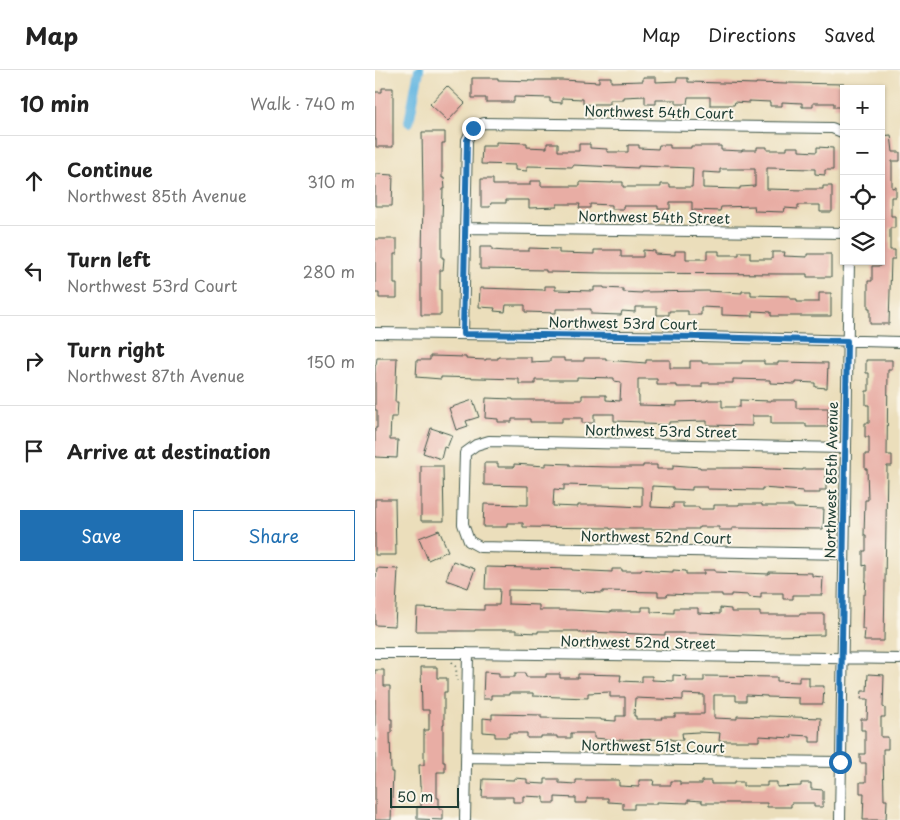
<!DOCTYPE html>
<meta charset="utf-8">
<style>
:root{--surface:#fff;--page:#f2f2f2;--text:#222;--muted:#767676;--line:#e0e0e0;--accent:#1f6fb2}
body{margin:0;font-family:"Playpen Sans",sans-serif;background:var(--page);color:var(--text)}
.controls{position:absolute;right:15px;top:15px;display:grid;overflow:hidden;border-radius:0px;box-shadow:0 1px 4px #0004}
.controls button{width:45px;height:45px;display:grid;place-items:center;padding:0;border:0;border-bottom:1px solid var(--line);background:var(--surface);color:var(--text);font:25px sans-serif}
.scale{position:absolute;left:15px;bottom:12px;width:69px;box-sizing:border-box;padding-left:5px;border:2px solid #1f3d34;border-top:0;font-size:14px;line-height:18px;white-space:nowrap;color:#1f3d34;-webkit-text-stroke:4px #fbf7ec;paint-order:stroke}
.stop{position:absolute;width:15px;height:15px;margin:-11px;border:4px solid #1f6fb2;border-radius:50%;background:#fff}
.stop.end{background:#1f6fb2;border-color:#fff;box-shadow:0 1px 5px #0008}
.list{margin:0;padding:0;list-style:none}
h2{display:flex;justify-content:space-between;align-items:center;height:65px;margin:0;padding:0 20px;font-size:21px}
h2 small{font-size:16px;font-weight:400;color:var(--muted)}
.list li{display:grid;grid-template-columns:32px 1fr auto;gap:15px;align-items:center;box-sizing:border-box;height:90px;padding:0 20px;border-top:1px solid var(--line)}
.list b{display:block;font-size:19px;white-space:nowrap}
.list p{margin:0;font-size:16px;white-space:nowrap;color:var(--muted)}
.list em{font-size:16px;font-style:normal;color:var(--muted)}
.actions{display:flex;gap:10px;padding:15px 20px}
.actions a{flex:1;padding:11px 0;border:1px solid var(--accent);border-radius:0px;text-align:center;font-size:18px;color:var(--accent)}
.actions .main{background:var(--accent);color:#fff}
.icon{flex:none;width:28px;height:28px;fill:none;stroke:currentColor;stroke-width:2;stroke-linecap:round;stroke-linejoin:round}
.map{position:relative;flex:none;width:525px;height:750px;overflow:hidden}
header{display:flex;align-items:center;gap:30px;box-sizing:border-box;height:70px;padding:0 25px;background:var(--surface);border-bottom:1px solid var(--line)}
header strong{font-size:24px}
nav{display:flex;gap:28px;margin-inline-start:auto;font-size:18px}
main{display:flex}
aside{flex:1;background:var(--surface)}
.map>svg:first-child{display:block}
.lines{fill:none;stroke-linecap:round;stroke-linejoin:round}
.canal{stroke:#66b7e1;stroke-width:10}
.building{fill:#e8ada4;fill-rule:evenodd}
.street-casing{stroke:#3e5548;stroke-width:12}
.path{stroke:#3e5548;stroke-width:2;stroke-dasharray:1 4;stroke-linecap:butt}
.street{stroke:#fff;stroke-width:10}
.route{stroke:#1f6fb2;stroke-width:6}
.labels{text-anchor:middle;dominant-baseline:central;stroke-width:4;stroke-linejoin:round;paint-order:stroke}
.street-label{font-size:14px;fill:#1f3d34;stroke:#fbf7ec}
</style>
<header>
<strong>Map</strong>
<nav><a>Map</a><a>Directions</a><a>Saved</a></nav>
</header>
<main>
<aside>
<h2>10 min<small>Walk · 740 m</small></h2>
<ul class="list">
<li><svg class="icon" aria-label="ahead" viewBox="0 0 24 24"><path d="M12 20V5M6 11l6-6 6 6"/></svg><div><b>Continue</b><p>Northwest 85th Avenue</p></div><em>310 m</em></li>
<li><svg class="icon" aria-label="left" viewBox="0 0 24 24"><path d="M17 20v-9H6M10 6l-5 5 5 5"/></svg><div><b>Turn left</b><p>Northwest 53rd Court</p></div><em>280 m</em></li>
<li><svg class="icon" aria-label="right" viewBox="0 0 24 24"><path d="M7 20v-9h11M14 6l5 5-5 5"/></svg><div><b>Turn right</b><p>Northwest 87th Avenue</p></div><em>150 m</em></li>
<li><svg class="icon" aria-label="arrive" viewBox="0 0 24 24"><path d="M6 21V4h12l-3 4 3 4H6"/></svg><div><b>Arrive at destination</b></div></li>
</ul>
<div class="actions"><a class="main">Save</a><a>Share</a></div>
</aside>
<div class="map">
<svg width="525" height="750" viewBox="0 0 525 750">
<rect width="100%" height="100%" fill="#fbf7ec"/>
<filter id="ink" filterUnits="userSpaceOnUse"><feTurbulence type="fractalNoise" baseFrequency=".02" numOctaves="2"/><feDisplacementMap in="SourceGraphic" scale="10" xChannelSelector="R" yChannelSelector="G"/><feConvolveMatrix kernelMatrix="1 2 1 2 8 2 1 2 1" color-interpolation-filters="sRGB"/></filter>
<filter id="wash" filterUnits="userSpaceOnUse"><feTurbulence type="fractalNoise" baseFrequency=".0096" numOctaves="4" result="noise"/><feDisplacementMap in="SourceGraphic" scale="20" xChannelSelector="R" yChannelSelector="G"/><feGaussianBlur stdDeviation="1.12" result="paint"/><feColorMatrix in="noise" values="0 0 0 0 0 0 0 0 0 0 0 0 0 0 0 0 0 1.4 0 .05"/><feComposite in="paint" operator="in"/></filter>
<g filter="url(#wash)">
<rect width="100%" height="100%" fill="#ebdebb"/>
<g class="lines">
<path class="canal" d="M34,52L44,0"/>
</g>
<g id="blocks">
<path class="building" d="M224,7H236V12L268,11V7H281V12L302,11V8H313V12L381,14V13L412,14V13L469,14V37H459V33H438V37H427V33L407,32V36H395V32L374,31V33L360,32L359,35H335V27H313L312,34H301V30H281V34H270V26L249,27V30H235V34H219V35L208,34V29L187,28V33L175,32V28L139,27V32H111V28H97V8H123V10L160,11V10H187L224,12Z
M72,16L90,33L73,51L55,34Z
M7,18H18V77H1V69H0V22H7Z
M47,62H70V73H67V108H69L70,119H68L67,150V188H69L68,200H65V220H66V245H46V188H47L48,126Z
M516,65L518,82H525V91H517V118L521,117V127H516V146H520V158H515V180H520V189H516L514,254H495V238H493V211H497V196H506V66Z
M121,72L152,73V77L172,78V73H183V81H204V74H215V78L232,79V82H253V75H264V78L283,79L284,75H295V78H316V76H346V80L367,81V80H382V77H392V80H412V77H424V81L442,82V77L458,78V100H450V105L440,104V99L392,98V119L429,120V119H448V116H457V142H445V135H423V139L410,138L409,142L380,141L379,136L346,137L345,141L317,140V132H295V139H283V136H248V139H237V135L215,134V138H204L205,134H182V137L154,138V130H131V133H116L115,137H106V109H118V115H155V111H166V116H205V112L237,113V112H248V117H286V114H295V117H317L318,98L263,96V98L198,95V97L152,96V101L140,100V95L106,94L107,76H121ZM345,99H380V116L365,117V119L328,118V102L345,103Z
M1,104L18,105L17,136H0V108H1Z
M0,169H22V184H19V214H22V228H4V223H0Z
M105,177H117V180L131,181H154V178L184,179V183L219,184V180H246V187H268V180L280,181V184L300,185V181H311V189H332V181H344V185H364V182H375V189H397V182H410L409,186L432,187V184H456V207H432V204H411L230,203L171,202V200L105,199Z
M170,216H180V220L219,221V217H229V218L248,219V222L267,223V222L332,221L367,223V221H376V225L415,226V229H422V232H444V223H456V246H396V242L378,241V246L347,245V238L326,237V245H313V241H294V245H282V237H260V242L247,241L246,245L216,244V239H181V243L150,242V235H131L130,242L119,241L120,238L104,237L105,218L170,220Z
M55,286L91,287V289L111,290V289H123V287H156V292L175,291V288H189V291H209V288H231V290L271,293V290H295V298H315V291H327V293H367V291H389V294H403V292L453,293L452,318L440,317V313L421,312V314L395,313V310L358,309V313H327V317H302V315H282V309H263V325L264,326V335L302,336V332L332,331V330H347V337H365V330L396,331V330H421V338H453V357H431V354H396V346H377V356L332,355V351L294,352V355L269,354V352L239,351V344H219V353H207V348H187V352H155V349H137V352H123V349L110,348L111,328L138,329V330H207V325H231V330L245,331L246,312L239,311V308L202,307V310H160V314H144V309L66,307V309L41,307L42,290H55Z
M2,288H22L20,332H23L22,347H16L15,370H23L22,388L0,387V358H2V340H0V295H1Z
M491,290H517V300H513L512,385H517V396H512L509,571H489L490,559H487L488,525H490L491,507V495L488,496V481H491V465H489L490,430H493L492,399H490V384H494V367H490V353H494V335H491V321H494V303H491Z
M98,330L104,347L91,351L93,356L81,360L74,338Z
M56,358L77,365L72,378L69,377L66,389L48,383Z
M109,393H123V397H139V394L171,396V393L195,394V396L236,397H268V395H282V399H298V395L325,397V398H364L428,400V399H451V420H445V423H428V421L387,418V420L332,419V417H317V420L298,419V417L277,416L276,437L298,438V433H308V437H324V439H339V435H364V434H387V436H419V438L449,439L448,459L357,458V460H344V457H324V459H235V458L148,457V453H132V457H108L109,434L153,435V416L109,415ZM189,415L267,417V437L226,435H203V437L178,436L179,419L189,420Z
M46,396H68L69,451H46Z
M0,429H20L21,485H0Z
M64,460L73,481L53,490L44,468Z
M78,491L100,499L93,518L71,510Z
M111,497L197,499V500L237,502V499H247V501H266V499L277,500V501L298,502V500L311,501V504H329V500H340V502L394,504V502L437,503V506L448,507L447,525H418V529H408V523H386V528L373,527V525L356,524V526H347V524H317V525L293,524L292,526H283V522L228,521V523L204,522L205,521L133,520V534L164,535V540H196L236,542V541H267V537H276V542L299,543V538H323V543L345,544V538L356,539V542H385V545H425V544H449V565L394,566L323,563H290V565L211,562V563H204V561H163V563L141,562V560H100V561H41L42,538L109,540V535H124L125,519H110Z
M2,498L23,499L20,556L0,555V507H1Z
M46,597H62V608H72V622H69V654H68V692H70V702H62V728H64V739H68V750L42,749V737H46V717H45L44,695H49V660H54V640H47Z
M0,600H9V616H15V649H17V663H15L16,702H18L16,750H0Z
M109,602L124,603V607H140V603H150L151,607H171V604H185V608H203V604L246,605L245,611L267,612V606H277V610L298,611V605L312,606L311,611H329V606L402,607V611L424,612V607H434V616H449L448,634H424V628L392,627V626L371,625V631H361V625H339V648L362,649V646L393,647V646L446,648L445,672H435V666L417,665V668L384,666V671H344L345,663L323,662L307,663L308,670H297V669L243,670L219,668V663H196V668H182V666H166V668H152V663H134V667H120V663L108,662V648L117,649V644L166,645V648L226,649V650L241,651V646H250V627H235V622L213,623V628L158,626V623H134V625H116V629H108ZM308,624L329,625V644H300V647H286L287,649H261V646H259L260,628L308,630Z
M493,604L509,605L508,637L510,638V647H506V667H513V679H508L509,730H512L511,750H488L489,723H485V712H491V693H485V684H490V660H486V649H492L493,629H486L487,621H492Z
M139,708L152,709V713L170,714V709H184V713L201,714V710H244V716L264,717V710H279L278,715H296V711H305V714H327V711H336V714H359V712H368V716H392V712H402V717L426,716V713H436V719L448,720V737H439V733H416V737H392V733H327V731L313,730V733L282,732V734H259V739H248V733L233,732V728H212V733H201V728L180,727V733H169V727L148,726V732H138V727H107L108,709L139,710Z"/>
</g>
</g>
<g filter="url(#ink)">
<use href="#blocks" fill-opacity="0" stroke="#3e5548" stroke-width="1"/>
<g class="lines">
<g class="street-casing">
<path id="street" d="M90,158L469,163
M0,263L327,267L525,272
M88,264L92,70L98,58L109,53L457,58L469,63
M468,484L105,477L94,471L88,454L90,383L101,375L114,371L470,378
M0,583H93L525,589
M91,687L465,692
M90,750L93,583
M465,750L474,191"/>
</g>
<path class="path" d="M77,592L81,597L82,611"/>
<use href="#street" class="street"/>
</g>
</g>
<g class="lines" filter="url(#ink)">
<path class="route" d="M98,58L92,70L88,264L327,267L472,271L465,692"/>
</g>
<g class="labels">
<g class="street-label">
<text transform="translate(284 42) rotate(1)">Northwest 54th Court</text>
<text transform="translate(279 147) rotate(1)">Northwest 54th Street</text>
<text transform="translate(248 253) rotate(1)">Northwest 53rd Court</text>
<text transform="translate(286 361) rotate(1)">Northwest 53rd Street</text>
<text transform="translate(456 410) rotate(-89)">Northwest 85th Avenue</text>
<text transform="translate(281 467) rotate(1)">Northwest 52nd Court</text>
<text transform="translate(263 572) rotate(1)">Northwest 52nd Street</text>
<text transform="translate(278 676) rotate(1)">Northwest 51st Court</text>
</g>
</g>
</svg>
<div class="controls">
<button>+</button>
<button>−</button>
<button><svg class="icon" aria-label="locate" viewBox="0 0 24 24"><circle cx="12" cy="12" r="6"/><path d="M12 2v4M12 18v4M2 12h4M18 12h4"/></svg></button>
<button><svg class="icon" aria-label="layers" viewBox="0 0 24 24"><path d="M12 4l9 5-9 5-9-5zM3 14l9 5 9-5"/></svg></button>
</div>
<div class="scale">50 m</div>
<div class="stop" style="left:465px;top:692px"></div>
<div class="stop end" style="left:98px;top:58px"></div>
</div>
</main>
